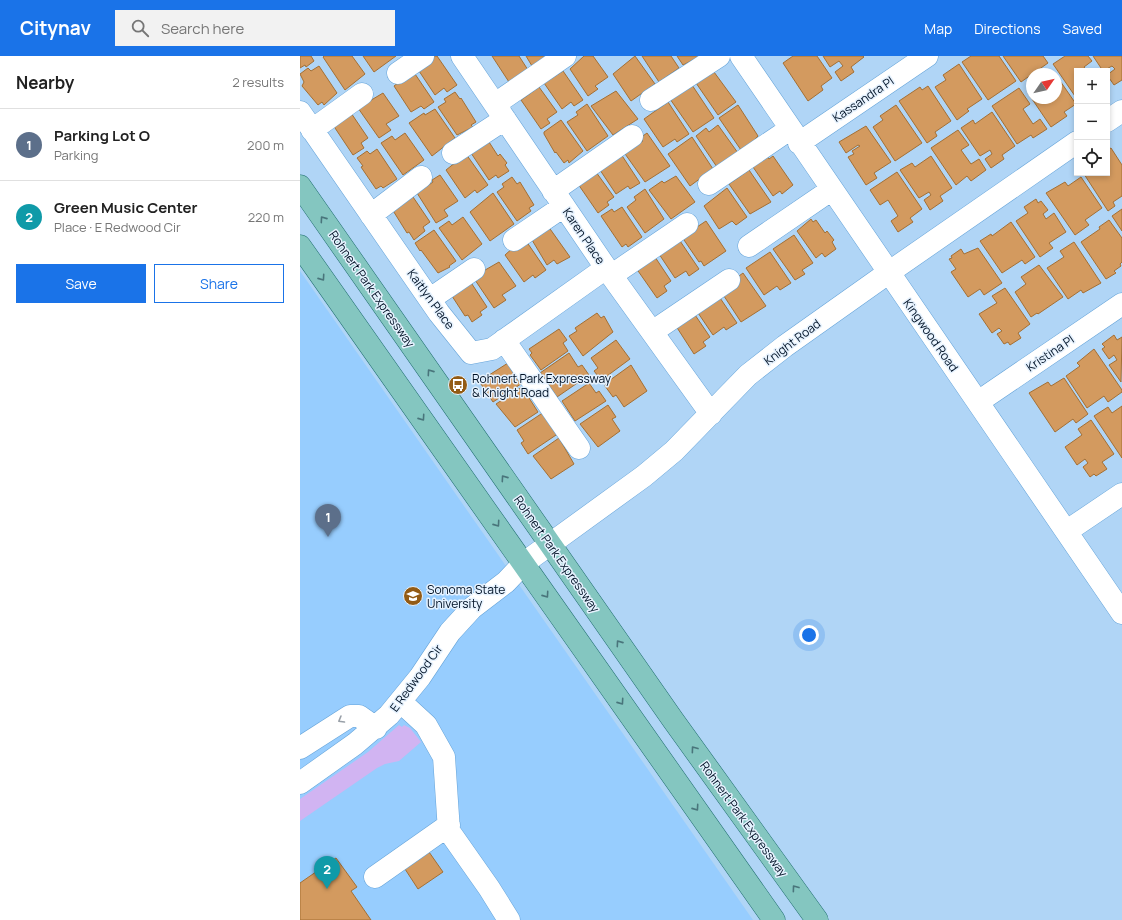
<!DOCTYPE html>
<meta charset="utf-8">
<style>
:root{--surface:#fff;--page:#f2f2f2;--text:#222;--muted:#767676;--line:#e0e0e0;--accent:#1a73e8}
body{margin:0;font-family:Manrope,sans-serif;background:var(--page);color:var(--text)}
.controls{position:absolute;right:12px;top:12px;display:grid;overflow:hidden;border-radius:0px;box-shadow:0 2px 6px #0003}
.controls button{width:36px;height:36px;display:grid;place-items:center;padding:0;border:0;border-bottom:1px solid var(--line);background:var(--surface);color:var(--text);font:20px sans-serif}
.compass{position:absolute;left:726px;top:12px;width:36px;height:36px;border-radius:50%;background:var(--surface);box-shadow:0 2px 6px #0003;rotate:56deg}
.you{position:absolute;left:509px;top:579px;width:14px;height:14px;margin:-10px;border:3px solid #fff;border-radius:50%;background:#1a73e8;box-shadow:0 0 0 6px #1a73e833}
.badge{display:grid;place-items:center;width:26px;height:26px;border-radius:50%;background:var(--accent);color:#fff;font-size:13px;font-weight:700}
.pin{position:absolute;translate:-50% -33px;filter:drop-shadow(0 1px 2px #0008)}
.pin::after{content:'';position:absolute;top:21px;width:14px;height:12px;background:inherit;clip-path:polygon(0 0,100% 0,50% 100%)}
.list{margin:0;padding:0;list-style:none}
h2{display:flex;justify-content:space-between;align-items:center;height:52px;margin:0;padding:0 16px;font-size:17px}
h2 small{font-size:13px;font-weight:400;color:var(--muted)}
.list li{display:grid;grid-template-columns:26px 1fr auto;gap:12px;align-items:center;box-sizing:border-box;height:72px;padding:0 16px;border-top:1px solid var(--line)}
.list b{display:block;font-size:15px;white-space:nowrap}
.list p{margin:0;font-size:13px;white-space:nowrap;color:var(--muted)}
.list em{font-size:13px;font-style:normal;color:var(--muted)}
.actions{display:flex;gap:8px;padding:12px 16px}
.actions a{flex:1;padding:9px 0;border:1px solid var(--accent);border-radius:0px;text-align:center;font-size:14px;color:var(--accent)}
.actions .main{background:var(--accent);color:#fff}
.icon{flex:none;width:22px;height:22px;fill:none;stroke:currentColor;stroke-width:2;stroke-linecap:round;stroke-linejoin:round}
.map{position:relative;flex:none;width:822px;height:864px;overflow:hidden}
header{display:flex;align-items:center;gap:24px;box-sizing:border-box;height:56px;padding:0 20px;background:var(--accent);color:#fff}
header strong{font-size:19px}
nav{display:flex;gap:22px;margin-inline-start:auto;font-size:14px}
.search{width:280px;height:36px;background:var(--page);display:flex;align-items:center;gap:10px;box-sizing:border-box;padding:0 14px;border-radius:0px;color:var(--muted);font-size:15px}
main{display:flex}
aside{flex:1;background:var(--surface)}
.map>svg:first-child{display:block}
.built{fill:#97cdfe}
.green{fill:#d1b4f2}
.building{fill:#d39a5f;stroke:#a46f33}
.lines{fill:none;stroke-linecap:round;stroke-linejoin:round}
.minor-casing{stroke:#66a4d9;stroke-width:23}
.major-casing{stroke:#206e6f;stroke-width:23}
.minor{stroke:#fff;stroke-width:22}
.major{stroke:#84c6c0;stroke-width:22}
.oneway{stroke:#49757b}
.oneway2{stroke:#99a0a8}
.labels{text-anchor:middle;dominant-baseline:central;stroke-width:3;stroke-linejoin:round;paint-order:stroke}
.street-label{font-size:12px;fill:#001226;stroke:#e6f2fe}
.poi-label{font-size:12px;fill:#001226;stroke:#e6f2fe;text-anchor:start}
</style>
<header>
<strong>Citynav</strong>
<div class="search"><svg class="icon" aria-label="search" viewBox="0 0 24 24"><circle cx="10" cy="10" r="6"/><path d="M15 15l6 6"/></svg>Search here</div>
<nav><a>Map</a><a>Directions</a><a>Saved</a></nav>
</header>
<main>
<aside>
<h2>Nearby<small>2 results</small></h2>
<ul class="list">
<li><span class="badge" style="background:#5c6f8a">1</span><div><b>Parking Lot O</b><p>Parking</p></div><em>200 m</em></li>
<li><span class="badge" style="background:#0f9aa8">2</span><div><b>Green Music Center</b><p>Place · E Redwood Cir</p></div><em>220 m</em></li>
</ul>
<div class="actions"><a class="main">Save</a><a>Share</a></div>
</aside>
<div class="map">
<svg width="822" height="864" viewBox="0 0 822 864">
<rect width="100%" height="100%" fill="#b0d5f6"/>
<path class="built" d="M0,215L453,864H0Z"/>
<path class="green" d="M99,669L102,671L104,669L110,672L121,686L99,705L85,708L77,712L0,765V743L68,696Z"/>
<path class="building" d="M0,0H11L14,5L6,11L5,9L0,12Z
M24,0H52L65,18L45,34L23,1Z
M63,0H96L74,16Z
M133,0H137L157,29L147,36L144,32L135,39L117,12Z
M192,0H219L228,14L209,26Z
M226,0H247L232,10Z
M284,0H293L308,21L295,30L298,33L288,40L270,13Z
M335,0L355,28L331,45L313,18Z
M342,0H371L379,12L359,26Z
M377,0H398L399,1L383,9Z
M493,0H517L532,22L521,30L523,34L508,45L483,7Z
M523,0H563L564,1L551,11L554,16L541,25L535,16L543,10L539,5L530,11Z
M671,0H699L716,25L688,44L662,6Z
M703,0H743L748,7L721,26Z
M765,0H788L792,5L784,11L787,15H777V43L753,8Z
M793,0H822V24L814,29L807,19L815,13L812,10L803,15Z
M659,8L682,43L667,53L669,55L657,64L635,31L646,24L643,19Z
M19,10L37,37L24,49L22,46L18,49L2,30L4,26L0,18L8,12L11,15Z
M113,15L134,46L124,53L121,50L111,56L94,30Z
M263,15L283,44L274,50L271,46L262,53L244,27Z
M414,16L436,46L418,59L396,27Z
M756,19L776,48L764,56L767,60L751,71L728,37L732,35V42H756Z
M392,29L414,62L393,76L370,43Z
M628,30L651,65L635,76L637,80L627,87L599,45L620,31L622,34Z
M239,31L257,56L247,63L250,67L241,73L221,44Z
M719,32L730,48L723,53L733,68L740,63L747,73L733,82L731,79L717,88L692,50Z
M316,35L338,63L313,79L291,50Z
M155,36L160,43L161,42L176,66L171,69L173,71L157,79L138,51L146,46L144,43Z
M83,37L99,60L86,68L91,74L79,82L58,52Z
M368,46L389,78L377,86L375,83L363,91L344,63Z
M287,48L308,80L287,95L267,66L278,59L276,56Z
M438,49L458,80L455,83L456,84L441,94L419,62Z
M596,49L622,87L595,105L573,71L583,64L580,60Z
M135,53L155,82L132,100L109,67L124,57L125,59Z
M49,54L68,82L61,87L64,92L53,99L33,69Z
M692,56L715,90L702,99L704,103L691,112L685,103L692,98L690,94L680,100L661,72L673,64L675,68Z
M261,64L283,95L269,107L268,104L264,107L256,96L255,97L244,78V76Z
M418,69L438,97L417,111L396,80L406,72L409,76Z
M566,70L591,106L574,117L577,122L566,129L548,101L554,98L552,95L560,90L558,89L546,97L539,86Z
M658,74L669,89L661,94L671,108L679,103L686,114L671,125L667,120L656,129L631,92Z
M105,77L124,104L103,119L81,87L92,80L95,84Z
M347,77L370,110L345,126L323,95L343,85L340,82Z
M392,81L413,113L390,130L368,98Z
M189,86L198,100L200,98L207,107L205,109L209,115L198,122L196,119L189,124L171,97Z
M811,92L822,109V140L813,146L815,150L808,155L784,118L807,117V94Z
M77,93L97,123L83,132L81,130L76,133L61,111L63,110L57,102L67,95L70,98Z
M319,95L340,127L330,133L328,130L316,138L298,111Z
M166,98L188,129L177,137L175,134L165,142L146,114Z
M467,100L469,103L473,100L493,129L482,138L480,135L473,140L453,111Z
M631,100L652,132L640,140L643,145L630,154L624,144L631,139L629,136L619,142L600,114L612,107L615,111Z
M449,114L471,146L450,158L429,128Z
M296,116L314,141L307,146L309,149L298,157L278,128Z
M597,116L622,153L610,162L613,166L598,176L591,165L598,160L588,144L580,149L570,134Z
M140,119L158,145L144,154L148,160L136,167L117,137L133,126L132,124Z
M376,120L395,146L371,163L349,134L362,125L364,127Z
M212,121L217,128L220,126L234,149L229,152L231,155L217,165L197,136L204,131L202,128Z
M781,121L802,152L785,164L789,169L775,179L746,137L765,126L768,130Z
M427,132L447,161L436,169L432,165L419,173L404,150Z
M345,133L364,163L345,177L327,151L336,144L334,141Z
M193,137L214,168L190,185L170,156Z
M111,138L130,166L123,171L125,175L114,184L109,176L107,177L92,153Z
M736,143L738,147L741,145L748,154L743,158L746,163L754,157L766,176L749,187L753,192L740,201L716,165L728,157L724,151Z
M322,151L342,181L328,191L326,188L322,191L301,160L312,153L314,156Z
M822,153V175L812,160Z
M163,161L182,188L162,204L139,172L149,165L152,169Z
M511,163L513,166L516,164L525,177L527,175L534,184L532,186L536,193L525,201L522,197L516,202L497,175Z
M809,164L822,182V206L820,208L821,210L814,215L816,217L806,223L781,186L800,173L799,171Z
M406,165L426,195L404,210L401,205L399,206L382,181Z
M711,166L735,201L725,208L722,204L702,217L680,185L691,178L692,180Z
M248,170L270,201L257,208L254,204L247,209L232,184Z
M134,174L156,205L149,210L150,211L138,217L121,194L120,195L115,187Z
M376,179L399,213L389,220L386,215L375,222L357,195Z
M494,179L513,207L502,214L505,218L495,224L473,193Z
M224,182L246,214L235,222L233,219L224,226L205,199Z
M774,186L801,227L783,237L781,234L768,243L747,212L764,201L760,195Z
M678,192L702,227L684,239L680,233L668,241L651,216L656,213L649,203L652,202L651,200L661,193L664,198Z
M470,196L491,227L480,234L477,230L464,239L446,212Z
M353,198L371,225L364,230L367,235L357,242L336,212Z
M199,206L216,230L202,239L206,244L194,252L173,221Z
M739,209L763,241L738,258L737,257L731,261L715,236L726,228L721,221Z
M443,217L466,250L441,266L420,234Z
M168,222L187,251L180,256L182,259L172,266L168,259L165,260L150,237Z
M705,232L730,268L718,277L721,282L710,289L708,286L704,288L697,278L702,275L699,272L692,277L679,258L697,247L692,240Z
M416,236L437,267L426,274L424,271L413,279L394,251Z
M391,253L410,281L403,286L406,290L394,298L374,267Z
M297,257L301,262L304,260L313,276L283,300L269,280L277,275L275,272Z
M259,273L267,284L263,287L268,295L241,314L230,299L232,297L229,293Z
M814,279L817,284L822,281L821,326L809,309L817,304L814,299L809,303L802,293L805,291L802,288Z
M316,284L330,303L307,320L308,321L302,325L294,315L298,312L291,302Z
M794,293L822,334V336L808,346L804,340L787,352L766,320L780,310L777,307Z
M269,297L278,311L282,309L289,319L257,341L240,317Z
M208,307L224,326L193,346L181,328L188,323L186,321Z
M331,309L347,335L324,351L316,339L313,341L305,330L306,327Z
M764,322L788,358L776,367L773,363L755,376L729,337L748,326L751,330Z
M289,327L296,337L299,335L306,345L275,365L262,345Z
M222,331L238,356L215,371L196,348Z
M308,349L316,361L312,363L320,375L298,391L280,368Z
M822,350V402L794,360L808,351L812,357Z
M244,356L259,377L228,398L221,387L224,385L217,374Z
M791,364L814,398L802,406L807,413L796,420L794,418L790,421L783,411L788,407L785,403L777,409L765,391L782,379L778,373Z
M259,382L274,408L251,423L233,400Z
M129,796L143,816L118,833L105,813Z
M36,802L57,831L51,835L71,864H0V827Z"/>
<g class="lines">
<g class="minor-casing">
<path id="minor" d="M162,0L306,212L411,358
M441,0L822,557
M98,17L123,0
M351,44L419,0
M195,48L265,0
M0,56L139,257L171,297L192,293L306,212
M807,65L822,55
M12,74L62,38
M499,87L627,0
M153,97L205,63
M409,128L490,73
M253,135L332,80
M71,159L121,121
M214,184L264,150
M449,190L531,134
M312,219L387,168
M130,243L174,213
M352,276L429,224
M204,284L279,392
M678,346L822,248
M767,475L822,438
M101,646L126,669L144,701L149,775L189,832L209,864
M0,692L50,660H59L76,672
M0,727L55,688L89,659L120,621L150,576L172,552L206,526L224,507L344,420L374,395L448,319L485,290L588,217L777,86
M75,821L149,769"/>
</g>
<g class="major-casing">
<path id="major" d="M0,130L373,664L517,864
M0,190L474,864"/>
</g>
<use href="#minor" class="minor"/>
<use href="#major" class="major"/>
</g>
<defs><path id="oneway-chevron" d="M-2-3.5L2.5 0L-2 3.5" fill="none" stroke-width="1.6" stroke-linecap="round" stroke-linejoin="round"/></defs>
<g class="oneway">
<use href="#oneway-chevron" transform="translate(23 163) rotate(-125)"/>
<use href="#oneway-chevron" transform="translate(22 222) rotate(55)"/>
<use href="#oneway-chevron" transform="translate(130 316) rotate(-125)"/>
<use href="#oneway-chevron" transform="translate(122 362) rotate(55)"/>
<use href="#oneway-chevron" transform="translate(204 422) rotate(-125)"/>
<use href="#oneway-chevron" transform="translate(197 468) rotate(55)"/>
<use href="#oneway-chevron" transform="translate(246 539) rotate(55)"/>
<use href="#oneway-chevron" transform="translate(319 587) rotate(-125)"/>
<use href="#oneway-chevron" transform="translate(321 646) rotate(55)"/>
<use href="#oneway-chevron" transform="translate(394 693) rotate(-126)"/>
<use href="#oneway-chevron" transform="translate(396 752) rotate(55)"/>
<use href="#oneway-chevron" transform="translate(495 832) rotate(-126)"/>
</g>
<use class="oneway2" href="#oneway-chevron" transform="translate(41 664) rotate(150)"/>
<defs>
<g id="bus-disc" transform="scale(1)"><circle r="9.5" fill="#935b14" stroke="#e6f2fe"/><path d="M-5-6H5V4H4V6H2V4H-2V6H-4V4H-5ZM-3.5-4V0h7V-4ZM-3.5 1.2v1.5H-2V1.2ZM2 1.2v1.5H3.5V1.2Z" fill="#fff"/></g>
<g id="university-disc" transform="scale(1)"><circle r="9.5" fill="#935b14" stroke="#e6f2fe"/><path d="M0-5L7-2L0 1L-7-2ZM-4 1L0 2.5L4 1V4Q0 6-4 4Z" fill="#fff"/></g>
</defs>
<g fill-rule="evenodd">
<use href="#bus-disc" x="158" y="329"/>
<use href="#university-disc" x="113" y="540"/>
</g>
<g class="labels">
<g class="street-label">
<text transform="translate(563 43) rotate(-34)">Kassandra Pl</text>
<text transform="translate(284 180) rotate(56)">Karen Place</text>
<text transform="translate(72 233) rotate(55)">Rohnert Park Expressway</text>
<text transform="translate(131 243) rotate(54)">Kaitlyn Place</text>
<text transform="translate(631 279) rotate(55)">Kingwood Road</text>
<text transform="translate(492 286) rotate(-37)">Knight Road</text>
<text transform="translate(750 297) rotate(-34)">Kristina Pl</text>
<text transform="translate(257 498) rotate(55)">Rohnert Park Expressway</text>
<text transform="translate(116 622) rotate(-54)">E Redwood Cir</text>
<text transform="translate(444 763) rotate(54)">Rohnert Park Expressway</text>
</g>
<g class="poi-label">
<text x="172" y="322">Rohnert Park Expressway<tspan x="172" dy="14">&amp; Knight Road</tspan></text>
<text x="127" y="533">Sonoma State<tspan x="127" dy="14">University</tspan></text>
</g>
</g>
</svg>
<div class="controls">
<button>+</button>
<button>−</button>
<button><svg class="icon" aria-label="locate" viewBox="0 0 24 24"><circle cx="12" cy="12" r="6"/><path d="M12 2v4M12 18v4M2 12h4M18 12h4"/></svg></button>
</div>
<svg class="compass" viewBox="-18 -18 36 36"><path d="M0-13l5 13h-10z" fill="#e53935"/><path d="M0 13l5-13h-10z" fill="#767676"/></svg>
<div class="you"></div>
<div class="pin badge" style="left:28px;top:481px;background:#5c6f8a">1</div>
<div class="pin badge" style="left:27px;top:833px;background:#0f9aa8">2</div>
</div>
</main>
